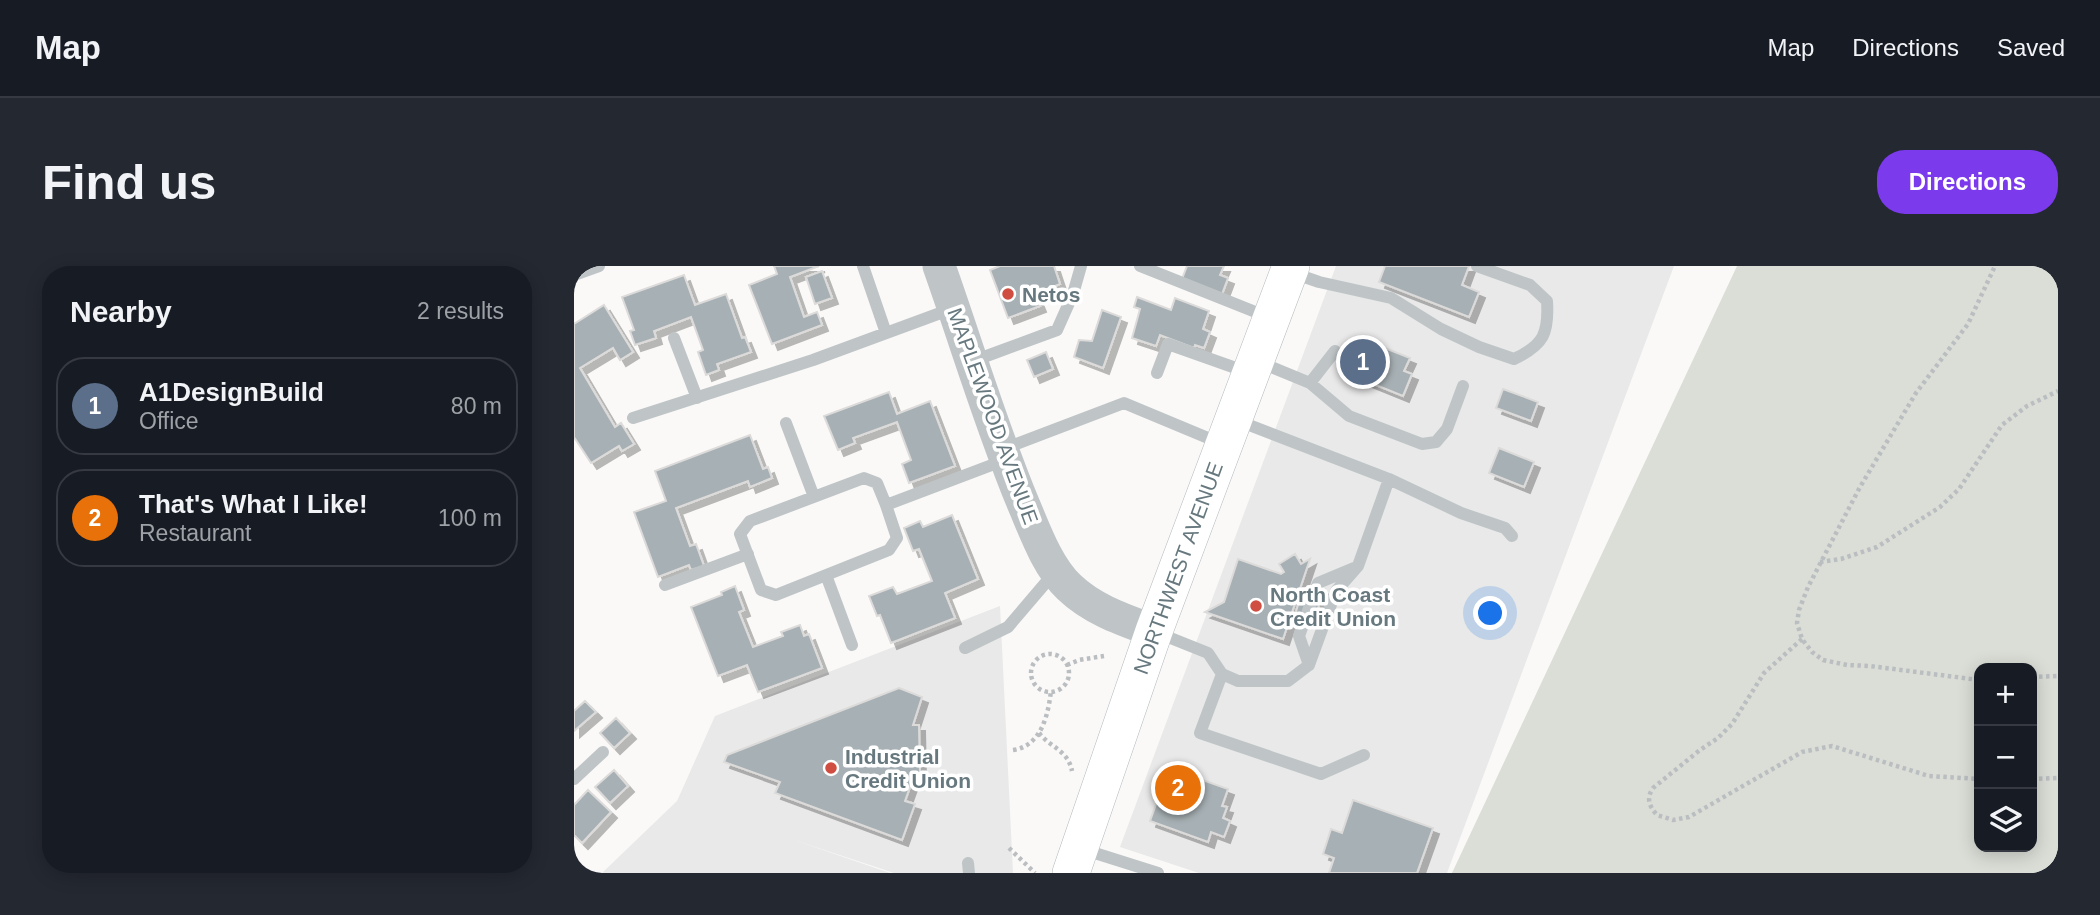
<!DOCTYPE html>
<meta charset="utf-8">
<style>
:root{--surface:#171b24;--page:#242831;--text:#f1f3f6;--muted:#9ea1a6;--line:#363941;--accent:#7c3aed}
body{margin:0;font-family:Helvetica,sans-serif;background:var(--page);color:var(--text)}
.controls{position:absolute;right:21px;bottom:21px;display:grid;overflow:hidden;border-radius:14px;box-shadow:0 4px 18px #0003}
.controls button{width:63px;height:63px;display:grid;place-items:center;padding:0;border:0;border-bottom:2px solid var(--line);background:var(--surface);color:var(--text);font:35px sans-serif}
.you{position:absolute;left:917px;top:348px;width:24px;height:24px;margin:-18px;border:5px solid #fff;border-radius:50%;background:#1a73e8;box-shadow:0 0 0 10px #1a73e833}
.badge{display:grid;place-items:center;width:46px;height:46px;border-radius:50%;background:var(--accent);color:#fff;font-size:23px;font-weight:700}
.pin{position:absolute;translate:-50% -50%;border:4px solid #fff;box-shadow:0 2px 7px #0006}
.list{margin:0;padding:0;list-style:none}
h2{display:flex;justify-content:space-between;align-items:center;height:91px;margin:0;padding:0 28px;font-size:30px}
h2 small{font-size:23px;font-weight:400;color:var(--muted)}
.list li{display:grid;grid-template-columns:46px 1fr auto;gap:21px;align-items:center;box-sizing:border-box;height:98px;margin:0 14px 14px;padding:0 14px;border:2px solid var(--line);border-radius:28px}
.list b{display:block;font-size:26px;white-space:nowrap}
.list p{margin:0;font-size:23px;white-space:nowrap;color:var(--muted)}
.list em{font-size:23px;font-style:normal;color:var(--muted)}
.icon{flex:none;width:38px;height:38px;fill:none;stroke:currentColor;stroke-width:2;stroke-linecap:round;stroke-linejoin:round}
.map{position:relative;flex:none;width:1484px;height:607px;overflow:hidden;border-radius:28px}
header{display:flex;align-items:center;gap:42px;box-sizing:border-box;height:98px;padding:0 35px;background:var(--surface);border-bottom:2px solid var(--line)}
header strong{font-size:33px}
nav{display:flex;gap:38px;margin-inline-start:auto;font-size:24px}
.intro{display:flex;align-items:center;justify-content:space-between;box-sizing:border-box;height:168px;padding:0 42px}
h1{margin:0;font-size:49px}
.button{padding:18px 32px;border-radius:28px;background:var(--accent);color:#fff;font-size:24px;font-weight:700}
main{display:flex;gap:42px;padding:0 42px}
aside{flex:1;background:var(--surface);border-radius:28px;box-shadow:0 4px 18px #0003}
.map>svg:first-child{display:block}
.built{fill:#e8e9e8}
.green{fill:#dbded7;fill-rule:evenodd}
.building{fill:#a7b0b4;stroke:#dcdbda;stroke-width:2;filter:url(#shadow)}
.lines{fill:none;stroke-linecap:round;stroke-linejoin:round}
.secondary-casing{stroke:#b2b9bc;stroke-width:38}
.path{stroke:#babec0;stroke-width:4.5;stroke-dasharray:3.5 3.5;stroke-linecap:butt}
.service{stroke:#bfc5c7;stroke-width:12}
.tertiary{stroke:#bfc5c7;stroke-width:33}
.secondary{stroke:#fff;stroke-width:37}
.poi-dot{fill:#d04d41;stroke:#fff;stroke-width:2.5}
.labels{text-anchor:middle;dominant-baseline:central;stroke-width:7;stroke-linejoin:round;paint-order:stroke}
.poi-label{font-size:21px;font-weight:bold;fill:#67797f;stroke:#fff;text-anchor:start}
.street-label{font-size:21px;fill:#67797f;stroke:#fff}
</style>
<header>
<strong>Map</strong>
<nav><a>Map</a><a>Directions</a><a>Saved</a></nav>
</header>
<div class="intro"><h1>Find us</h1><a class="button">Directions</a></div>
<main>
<aside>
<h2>Nearby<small>2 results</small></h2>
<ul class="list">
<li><span class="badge" style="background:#5c6f8a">1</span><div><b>A1DesignBuild</b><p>Office</p></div><em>80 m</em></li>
<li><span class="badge" style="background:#e8710a">2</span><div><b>That's What I Like!</b><p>Restaurant</p></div><em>100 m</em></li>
</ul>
</aside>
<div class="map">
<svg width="1484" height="607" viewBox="0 0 1484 607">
<defs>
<filter id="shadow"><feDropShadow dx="6" dy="6" stdDeviation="0" flood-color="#0004"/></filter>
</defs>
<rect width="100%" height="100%" fill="#faf9f8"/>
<path class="built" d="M762,0H1100L873,607H625L546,581Z
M426,340L439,607H320L217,573L316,607H28L103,535L141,450Z"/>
<path class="green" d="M1163,0H1484V607H878ZM1405,402H1458V581H1405Z"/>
<path class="building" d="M200,0H245L216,11L230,51L243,46L248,59L198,78L175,19L203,8Z
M426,0H480L486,18L461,28L466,40L434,52L416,4Z
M613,0H650L646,9L654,12L648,28L608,13Z
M811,0H895L888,19L905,26L895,51L805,16Z
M248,5L258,32L241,38L232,11Z
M110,9L121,39L152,28L168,72L171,71L177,86L143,98L145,104L132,109L124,86L129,84L117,51L80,65L82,72L61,79L56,65L60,64L48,31Z
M563,31L597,44L601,32L635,45L629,63L636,66L630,82L621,79L620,82L586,69L582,80L558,72L566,43L560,41Z
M30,39L59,86L46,94L39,82L6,102L41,161L47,157L60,178L48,185L45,180L17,197L0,171V58Z
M528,44L547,51L529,102L500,91L505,74L518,75Z
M796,76L836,92L830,105L838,108L829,130L777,109L778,105L773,103L781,82L792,86Z
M472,86L479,103L460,111L453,94Z
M929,123L964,136L957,155L922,142Z
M315,126L323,148L356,135L381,200L335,217L328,198L337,194L323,156L279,172L281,177L264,184L250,150Z
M176,169L189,203L194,201L198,212L176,221L174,215L102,242L116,280L122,278L130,300L117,304L115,299L84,311L60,246L92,235L81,205Z
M925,182L960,196L950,221L915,207Z
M378,249L404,313L371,327L381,352L317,377L306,349L303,350L295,330L319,321L323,328L358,315L345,283L339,285L330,262L346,255L349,261Z
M721,288L727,298L736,293L709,373L631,346L650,336L664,293L707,308L710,306L705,298Z
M161,320L170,344L165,346L179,381L209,370L207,366L226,359L230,370L235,368L248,402L184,426L173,399L144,410L117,341L148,329L147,326Z
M729,322L751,323L741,350L721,349Z
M325,422L348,431L339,459H345L346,509L340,510L331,535L341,538L328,574L201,527L206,516L150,496L153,489Z
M11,435L22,446L0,465V445Z
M42,452L56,467L40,482L26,467Z
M595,502L654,523L648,540L653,541L649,552L656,555L650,571L637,566L634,576L576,555Z
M40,504L54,520L36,537L21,521Z
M14,524L37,546L8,577L0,569V539Z
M779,534L859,562L843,607H755L760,592L749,588L757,563L768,567Z"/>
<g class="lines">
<g class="secondary-casing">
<path id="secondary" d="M497,607L580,365L717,0"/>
</g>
<path class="path" d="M1246,296L1267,293L1303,281L1366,241L1385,223L1428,159L1453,140L1484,125
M1228,373L1190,407L1158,458L1144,472L1126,484L1079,522C1072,532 1075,540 1083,549L1099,554L1115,551L1228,486L1258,480L1355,510L1405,513
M457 407a19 19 0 1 1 38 0a19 19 0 1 1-38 0Z
M493,399L505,394L530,390
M1458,411L1484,410
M1405,414L1296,400L1273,399L1249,394L1238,386L1228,373L1223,357L1225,344L1234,321L1286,221L1342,127L1394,58L1421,0
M465,467C477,482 494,484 498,505
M439,484C467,480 474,450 477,425
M1458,513L1484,512
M435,582L461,607"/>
<path class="service" d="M289,0L312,67
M566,0L694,51
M719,7L745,16L817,32L867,63L905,81L940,93C970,79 975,67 973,35L956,19L903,0
M0,9L25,0
M100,72L123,132
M399,95L483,64L499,28L507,0
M685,96L736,117L775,150L848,178L862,176L873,163L889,120
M583,107L594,78L673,106
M736,117L761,85
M59,152L239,94L380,42
M662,154L815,213L887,247L931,262L938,270
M212,157L240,231
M429,183L550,137L646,177
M312,239L323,272L315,284L202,329L187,324L166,268L176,255L290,212L303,217L312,239L431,194
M252,309L278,379
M91,319L174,288
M584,367L634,387L648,408L664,415H714L735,399L762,325L784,300L815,213
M391,382L434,361L480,307
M735,399L725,370L744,317L780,302
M648,408L626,467L747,508L790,489
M0,513L29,486
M508,583L584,607
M394,597L395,607"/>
<path class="tertiary" d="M365,0C393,79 417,160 449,237C461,265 473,300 495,321C519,344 550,354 580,365"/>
<use href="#secondary" class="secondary"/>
</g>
<g class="poi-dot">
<circle cx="434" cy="28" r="7"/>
<circle cx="682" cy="340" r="7"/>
<circle cx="257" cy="502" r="7"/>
</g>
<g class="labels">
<g class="poi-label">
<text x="448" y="28">Netos</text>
<text x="696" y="328">North Coast<tspan x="696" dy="24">Credit Union</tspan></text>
<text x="271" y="490">Industrial<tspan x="271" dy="24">Credit Union</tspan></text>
</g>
<g class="street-label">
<text transform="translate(419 150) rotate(70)">MAPLEWOOD AVENUE</text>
<text transform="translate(604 302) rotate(-70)">NORTHWEST AVENUE</text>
</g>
</g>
</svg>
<div class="controls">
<button>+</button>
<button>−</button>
<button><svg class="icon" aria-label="layers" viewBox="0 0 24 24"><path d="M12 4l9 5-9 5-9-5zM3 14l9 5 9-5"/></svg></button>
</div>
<div class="you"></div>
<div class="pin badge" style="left:789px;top:96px;background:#5c6f8a">1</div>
<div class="pin badge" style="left:604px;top:522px;background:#e8710a">2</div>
</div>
</main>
